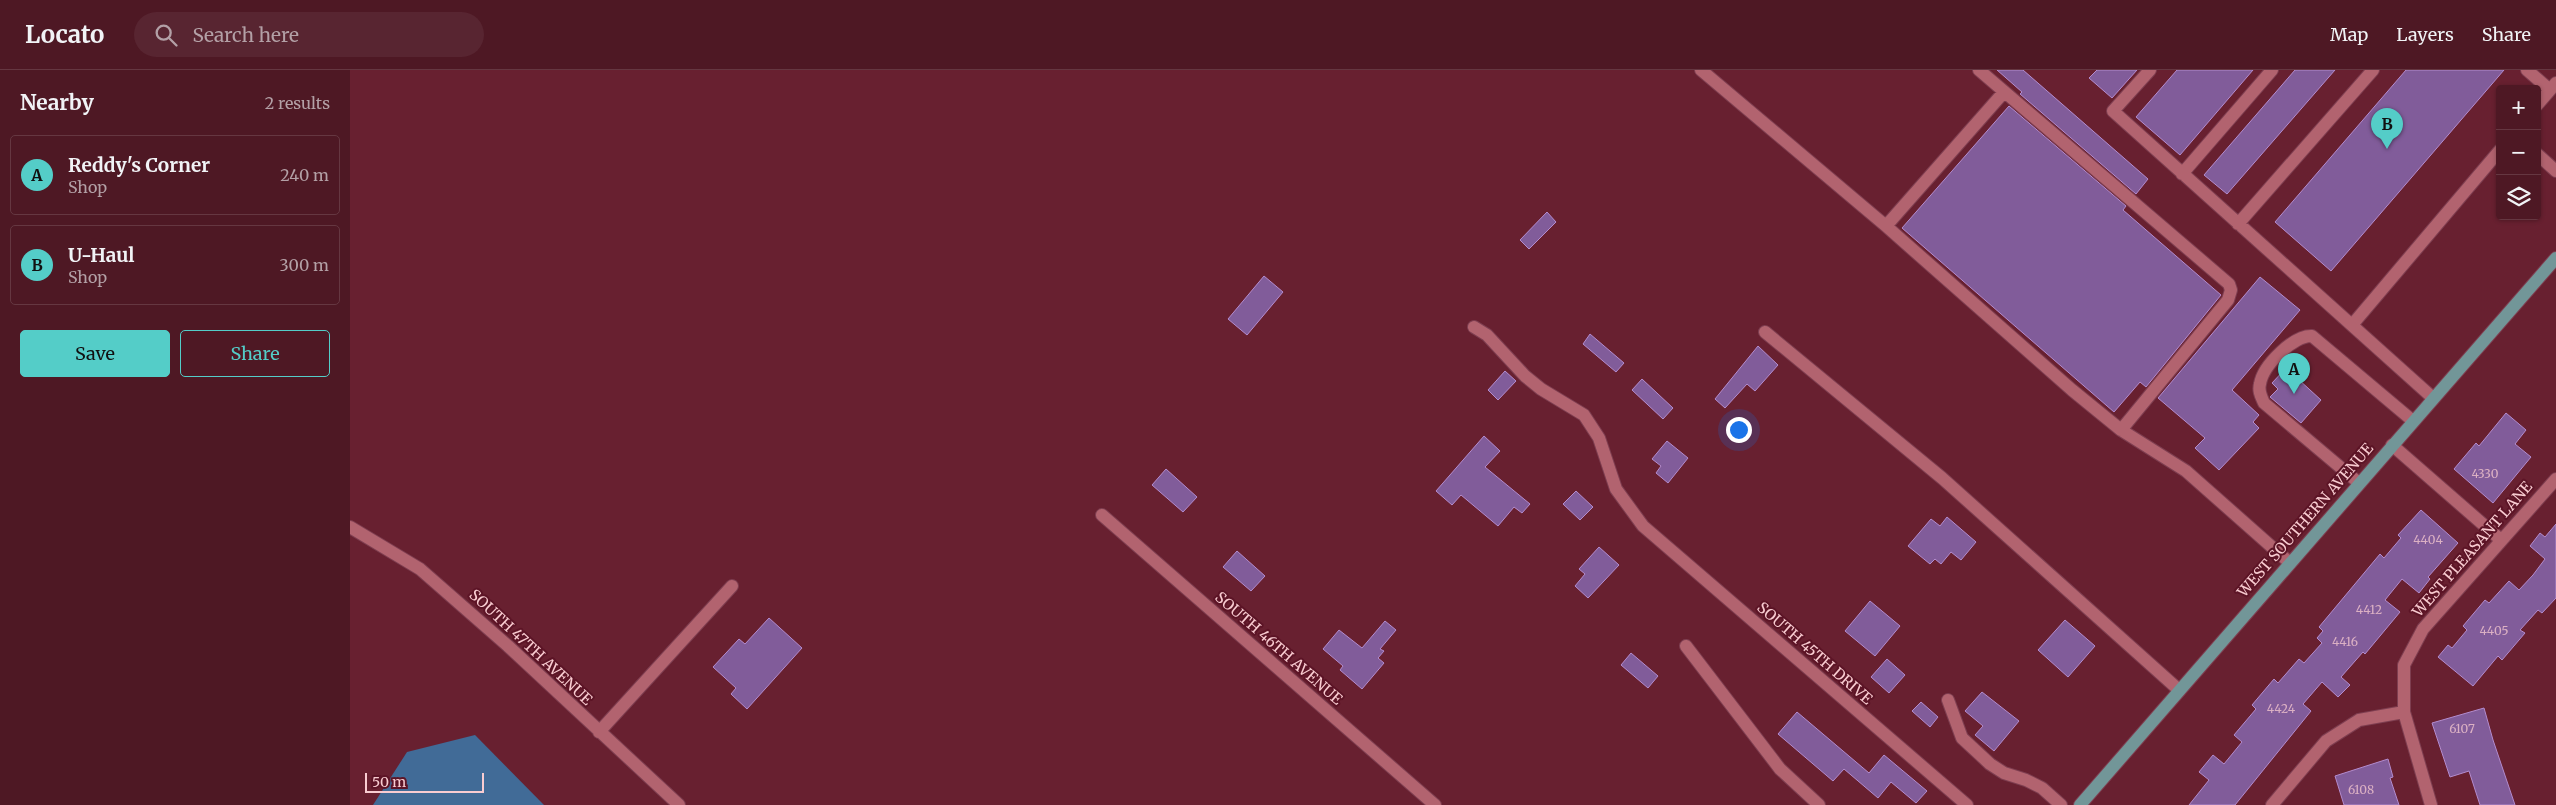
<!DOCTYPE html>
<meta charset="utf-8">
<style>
:root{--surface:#4e1824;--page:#582531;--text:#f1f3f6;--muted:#b3a0a6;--line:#653741;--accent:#54cdc8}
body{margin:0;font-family:Merriweather,serif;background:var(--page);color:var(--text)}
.controls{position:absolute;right:15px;top:15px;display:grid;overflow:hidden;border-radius:5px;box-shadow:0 1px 4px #0004}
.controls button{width:45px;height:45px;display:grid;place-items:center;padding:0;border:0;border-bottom:1px solid var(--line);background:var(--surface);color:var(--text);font:25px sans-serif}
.scale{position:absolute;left:15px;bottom:12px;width:119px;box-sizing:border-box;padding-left:5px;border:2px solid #f9ccd1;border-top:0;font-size:14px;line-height:18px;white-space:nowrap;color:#f9ccd1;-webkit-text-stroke:4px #5c1426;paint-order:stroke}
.you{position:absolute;left:1388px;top:359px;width:18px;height:18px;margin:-12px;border:4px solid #fff;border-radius:50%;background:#1a73e8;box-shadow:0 0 0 8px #1a73e833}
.badge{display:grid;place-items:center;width:32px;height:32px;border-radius:50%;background:var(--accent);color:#111;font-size:16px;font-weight:700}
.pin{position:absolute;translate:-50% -41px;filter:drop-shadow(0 1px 2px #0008)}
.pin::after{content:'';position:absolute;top:26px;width:18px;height:15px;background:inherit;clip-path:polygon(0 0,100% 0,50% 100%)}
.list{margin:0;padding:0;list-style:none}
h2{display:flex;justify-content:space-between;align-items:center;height:65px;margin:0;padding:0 20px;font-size:21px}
h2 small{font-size:16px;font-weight:400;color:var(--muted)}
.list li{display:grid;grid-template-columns:32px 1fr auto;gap:15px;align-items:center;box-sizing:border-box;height:80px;margin:0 10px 10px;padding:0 10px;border:1px solid var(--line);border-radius:5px}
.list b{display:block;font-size:19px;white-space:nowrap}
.list p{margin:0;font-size:16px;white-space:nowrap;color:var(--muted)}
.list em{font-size:16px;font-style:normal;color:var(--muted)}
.actions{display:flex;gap:10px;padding:15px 20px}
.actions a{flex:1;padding:11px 0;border:1px solid var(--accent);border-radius:5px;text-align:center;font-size:18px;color:var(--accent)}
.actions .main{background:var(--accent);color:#111}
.icon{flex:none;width:28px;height:28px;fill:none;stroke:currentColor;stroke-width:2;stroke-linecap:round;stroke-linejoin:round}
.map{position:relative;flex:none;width:2206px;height:735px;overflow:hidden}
header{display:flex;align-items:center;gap:30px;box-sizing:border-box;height:70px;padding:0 25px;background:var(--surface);border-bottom:1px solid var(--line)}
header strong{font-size:24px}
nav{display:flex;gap:28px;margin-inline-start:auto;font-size:18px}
.search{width:350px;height:45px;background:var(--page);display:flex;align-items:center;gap:12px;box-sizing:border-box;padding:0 18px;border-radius:28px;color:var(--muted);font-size:19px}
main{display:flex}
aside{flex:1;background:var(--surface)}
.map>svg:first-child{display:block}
.water{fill:#416b97}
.building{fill:#815c9a;stroke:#b38cce}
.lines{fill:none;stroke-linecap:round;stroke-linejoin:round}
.minor-casing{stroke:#7e3e50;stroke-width:14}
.major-casing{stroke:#7e3e50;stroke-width:14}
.minor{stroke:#b2636f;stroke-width:12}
.major{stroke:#729698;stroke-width:12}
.labels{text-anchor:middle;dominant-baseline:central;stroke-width:4;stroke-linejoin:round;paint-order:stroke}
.number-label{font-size:12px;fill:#dbb0c3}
.street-label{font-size:15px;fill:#f9ccd1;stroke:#5c1426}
</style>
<header>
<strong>Locato</strong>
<div class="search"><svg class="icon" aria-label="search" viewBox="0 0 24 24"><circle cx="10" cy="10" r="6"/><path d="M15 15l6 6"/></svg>Search here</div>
<nav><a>Map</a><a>Layers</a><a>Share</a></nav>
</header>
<main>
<aside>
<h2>Nearby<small>2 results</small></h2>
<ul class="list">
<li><span class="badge">A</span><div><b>Reddy's Corner</b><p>Shop</p></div><em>240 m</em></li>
<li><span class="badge">B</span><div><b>U-Haul</b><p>Shop</p></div><em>300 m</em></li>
</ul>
<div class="actions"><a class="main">Save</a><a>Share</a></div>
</aside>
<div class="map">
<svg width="2206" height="735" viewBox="0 0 2206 735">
<rect width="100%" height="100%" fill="#682030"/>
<path class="water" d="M125,665L194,735H23L57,682Z"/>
<path class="building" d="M1647,0H1673L1798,109L1786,124L1670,24L1672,22Z
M1747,0H1787L1762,28L1739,8Z
M1827,0H1903L1830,85L1786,47Z
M1945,0H1985L1877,124L1854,105Z
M2056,0H2154L1981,201L1925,152Z
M1659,36L1776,136L1773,140L1871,225L1796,317L1790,312L1764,342L1552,158Z
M1197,142L1206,152L1179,179L1170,170Z
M914,206L933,222L897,265L878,249Z
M1910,207L1950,240L1882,320L1909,345L1903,352L1909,358L1869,400L1845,378L1855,368L1808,328Z
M1240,264L1274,293L1266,302L1233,274Z
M1408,276L1428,295L1405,321L1397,314L1375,338L1365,329Z
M1936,298L1971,330L1951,353L1920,327L1928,319L1922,313Z
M1155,301L1166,311L1148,330L1138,320Z
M1292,309L1323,338L1313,349L1282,320Z
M2156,343L2176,360L2165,374L2181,387L2143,433L2104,399L2126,373L2129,376Z
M1134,366L1150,381L1135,397L1180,434L1172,443L1164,437L1148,456L1111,425L1102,435L1086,421Z
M1317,371L1338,388L1318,413L1306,403L1311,396L1302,389Z
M816,399L847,427L833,442L802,415Z
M1226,421L1243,437L1230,450L1213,434Z
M2071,440L2108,473L2078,507L2080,509L2069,523L2052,509L2035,530L2050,542L2015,584L2013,582L1991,607L2000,615L1988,627L1972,612L1953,634L1961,641L1885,735H1839L1859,710L1849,702L1863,685L1874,694L1892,672L1884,665L1906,639L1902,635L1924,609L1928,613L1949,589L1954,593L1972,573L1967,568L1973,561L1969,557L2030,484L2034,488L2051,468L2048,465Z
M1597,447L1626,472L1611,490L1601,482L1591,494L1585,489L1580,494L1558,476L1581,449L1590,456Z
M2206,454V528L2192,543L2188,540L2170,560L2175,563L2152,590L2148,586L2123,616L2088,587L2098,575L2102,578L2117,560L2113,556L2135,530L2139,533L2159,511L2169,520L2183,505L2195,489L2180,476L2190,463L2195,467Z
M1249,477L1269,495L1238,528L1225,516L1235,504L1229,499Z
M887,481L915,506L901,521L873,497Z
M1520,531L1550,556L1525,586L1495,561Z
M419,548L452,578L397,639L381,624L386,618L363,597L389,569L395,574Z
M1715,550L1745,576L1718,607L1688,580Z
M1035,551L1046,560L1030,579L1034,581L1028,588L1034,593L1012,619L990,600L993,596L973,579L989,560L1012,578Z
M1281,583L1308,606L1298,618L1271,595Z
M1537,589L1555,605L1539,623L1521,607Z
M1632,622L1669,651L1644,681L1625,665L1633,656L1615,641Z
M1571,632L1588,647L1580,657L1562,641Z
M2134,638L2143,670L2165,735H2130L2119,701L2100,707L2082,653Z
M1447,642L1519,703L1534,685L1577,721L1566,733L1541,712L1528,728L1494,699L1483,711L1428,664Z
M2038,689L2043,707L2040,708L2049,735H1994L1985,706Z"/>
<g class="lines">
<g class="minor-casing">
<path id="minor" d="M1351,0L1536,156L1722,320L1771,360L1836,401L1940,493
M1629,0L1879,214L1881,220L1878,230L1771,360
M1800,0L1763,41L2083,328
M2177,0L2200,20
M2187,35L2206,13
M2187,84L2206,101
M1832,104L1922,0
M1888,154L2023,0
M1536,156L1654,22
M2002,255L2150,80
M1124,257L1137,265L1175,306L1191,319L1234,345L1249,368L1266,419L1293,456L1617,735
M1415,262L1592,408L1829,620
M2042,375L2151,470
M2009,413L1914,333C1911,326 1908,321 1910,314C1913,295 1944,265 1962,266L2063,351
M752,445L1085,735
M0,457L70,499L158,576L329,735
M1336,576L1430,699L1469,735
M1598,630L1612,668L1640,694L1654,703L1676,710L1692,718L1711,735
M2054,642L2081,735
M249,662L382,516
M1922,735L1976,671L2009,650L2054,642V595L2073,559L2206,409"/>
</g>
<g class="major-casing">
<path id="major" d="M1730,735L2206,188"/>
</g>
<use href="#minor" class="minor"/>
<use href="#major" class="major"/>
</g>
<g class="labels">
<g class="number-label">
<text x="2135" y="403">4330</text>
<text x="2078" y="469">4404</text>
<text x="2019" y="539">4412</text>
<text x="2144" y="560">4405</text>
<text x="1995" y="571">4416</text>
<text x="1931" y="638">4424</text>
<text x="2112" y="658">6107</text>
<text x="2011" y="719">6108</text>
</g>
<g class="street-label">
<text transform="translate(1955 450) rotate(-49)">WEST SOUTHERN AVENUE</text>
<text transform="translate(2122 479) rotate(-49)">WEST PLEASANT LANE</text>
<text transform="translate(181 577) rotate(43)">SOUTH 47TH AVENUE</text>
<text transform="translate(929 578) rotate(41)">SOUTH 46TH AVENUE</text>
<text transform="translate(1465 583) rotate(41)">SOUTH 45TH DRIVE</text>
</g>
</g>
</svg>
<div class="controls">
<button>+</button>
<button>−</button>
<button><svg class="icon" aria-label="layers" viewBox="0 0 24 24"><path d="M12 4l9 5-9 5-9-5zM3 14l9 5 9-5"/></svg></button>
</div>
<div class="scale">50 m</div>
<div class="you"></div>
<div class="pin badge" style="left:1944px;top:324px">A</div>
<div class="pin badge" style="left:2037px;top:79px">B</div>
</div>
</main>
